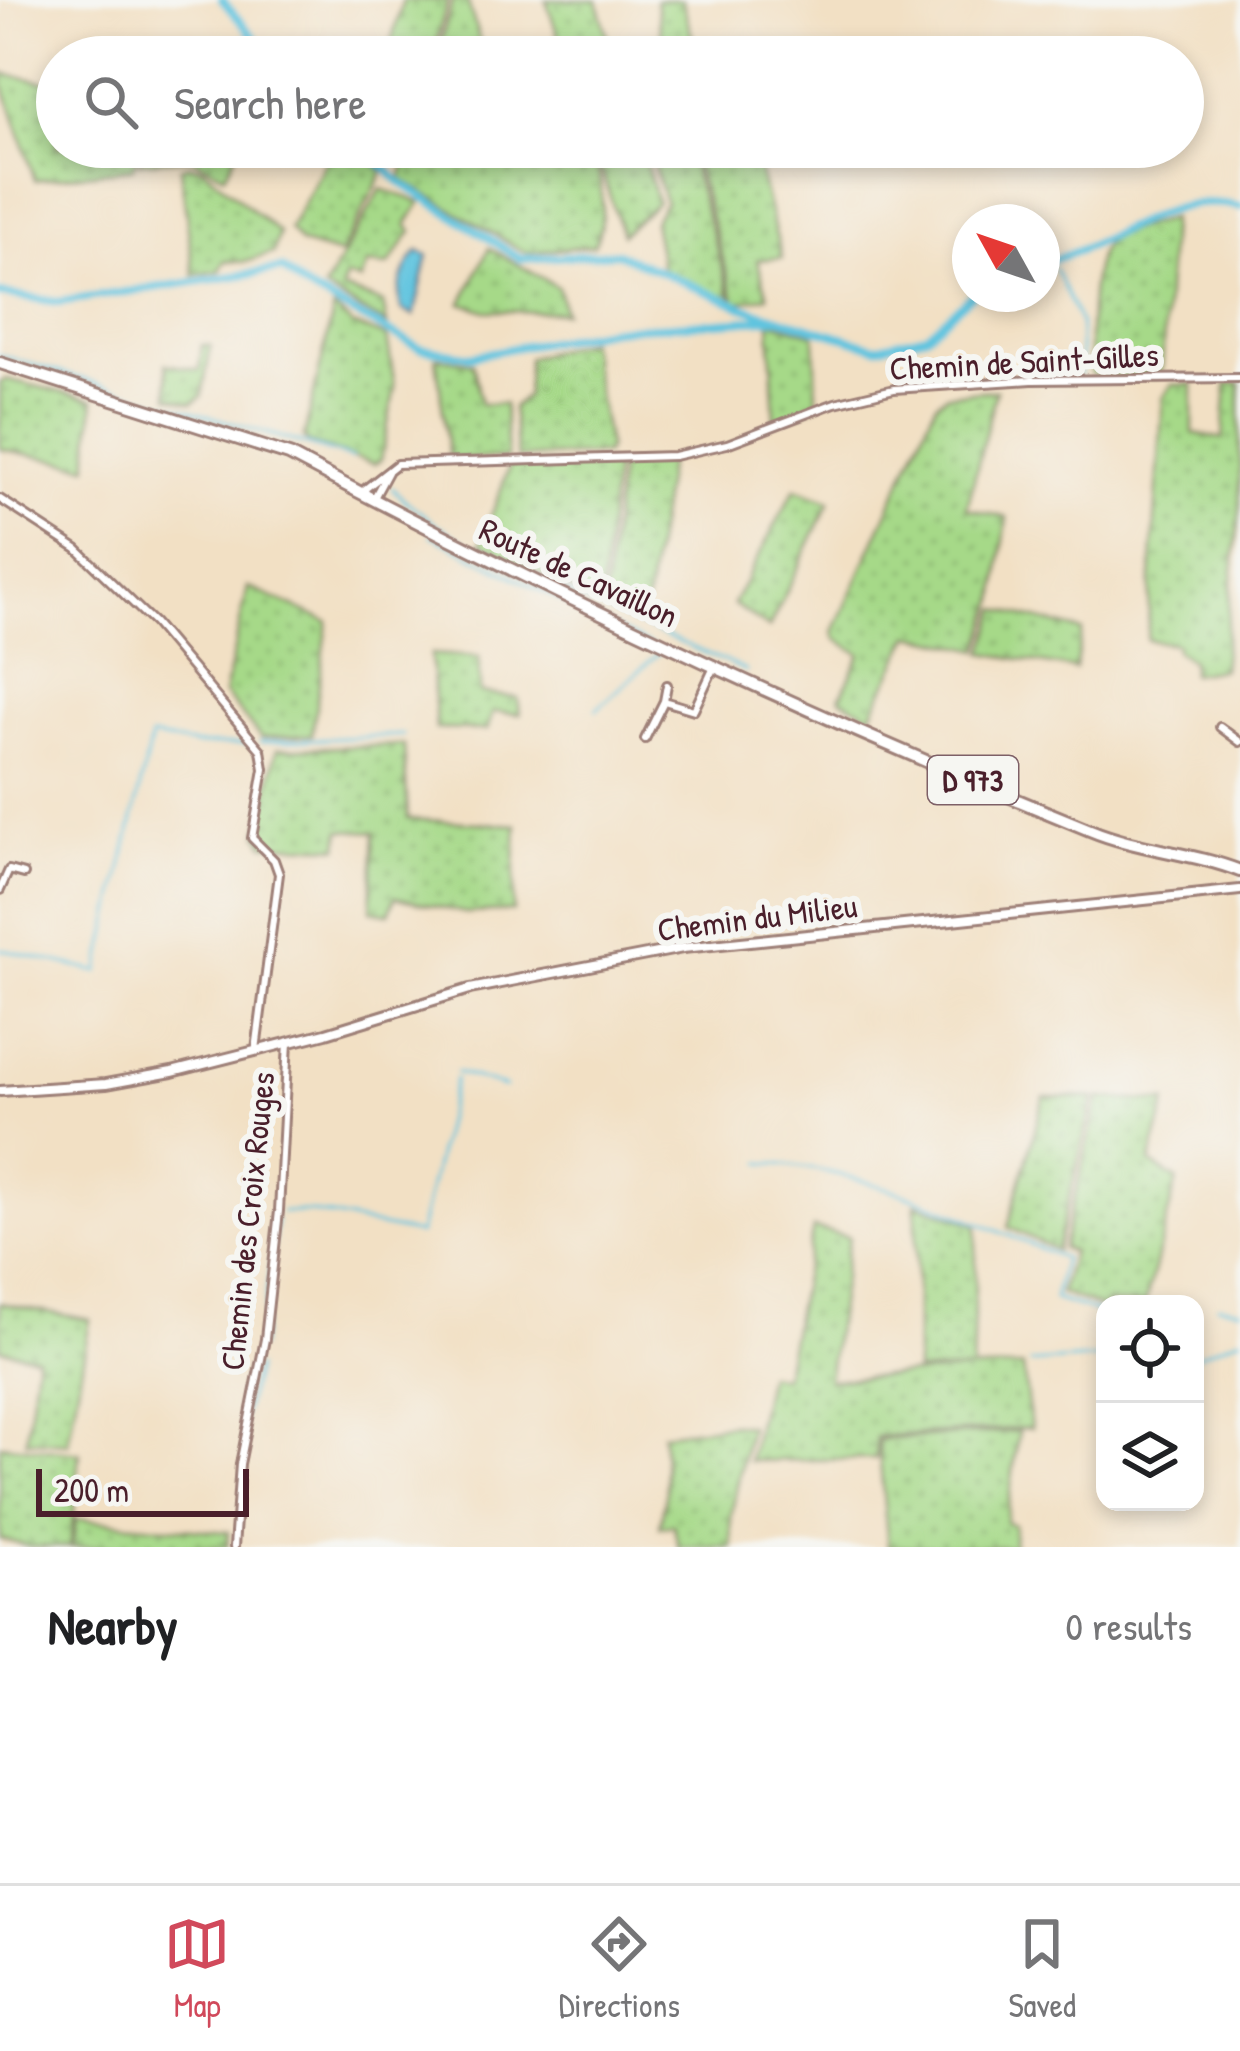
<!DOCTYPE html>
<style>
:root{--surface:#fff;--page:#f2f2f2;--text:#202124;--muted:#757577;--line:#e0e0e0;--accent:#d1495b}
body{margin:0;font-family:"Patrick Hand",sans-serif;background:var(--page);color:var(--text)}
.controls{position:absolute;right:36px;bottom:36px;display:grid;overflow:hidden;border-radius:24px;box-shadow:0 6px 18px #0003}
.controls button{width:108px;height:108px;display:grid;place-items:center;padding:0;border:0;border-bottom:3px solid var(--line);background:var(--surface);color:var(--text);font:60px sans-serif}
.compass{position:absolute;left:952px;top:204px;width:108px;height:108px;border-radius:50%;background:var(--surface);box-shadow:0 6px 18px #0003;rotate:310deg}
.scale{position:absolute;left:36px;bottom:30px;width:213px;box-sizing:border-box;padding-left:12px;border:6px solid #4a1f2b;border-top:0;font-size:33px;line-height:42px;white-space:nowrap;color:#4a1f2b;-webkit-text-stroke:9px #f6f6f2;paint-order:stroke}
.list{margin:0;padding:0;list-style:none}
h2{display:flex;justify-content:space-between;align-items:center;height:156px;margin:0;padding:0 48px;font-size:51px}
h2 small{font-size:39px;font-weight:400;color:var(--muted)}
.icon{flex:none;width:66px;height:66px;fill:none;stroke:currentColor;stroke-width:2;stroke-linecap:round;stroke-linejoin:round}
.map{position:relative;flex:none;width:1240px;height:1547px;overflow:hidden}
.search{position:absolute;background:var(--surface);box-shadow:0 6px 18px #0003;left:36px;right:36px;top:36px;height:132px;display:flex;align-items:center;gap:30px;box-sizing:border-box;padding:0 42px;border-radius:66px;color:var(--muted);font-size:45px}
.sheet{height:336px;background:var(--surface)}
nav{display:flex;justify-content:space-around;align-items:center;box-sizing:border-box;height:168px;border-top:3px solid var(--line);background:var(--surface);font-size:33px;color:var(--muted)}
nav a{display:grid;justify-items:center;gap:6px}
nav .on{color:var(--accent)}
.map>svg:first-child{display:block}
.grass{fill:url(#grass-dots);stroke:#787c5a;stroke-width:3}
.water{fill:#61c4df;stroke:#567285;stroke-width:3}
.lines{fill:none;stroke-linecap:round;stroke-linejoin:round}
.stream{stroke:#61c4df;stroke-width:3}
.canal{stroke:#61c4df;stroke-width:8}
.minor-casing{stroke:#9e8078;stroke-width:12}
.tertiary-casing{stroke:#9e8078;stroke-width:14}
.primary-casing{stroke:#9e8078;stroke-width:16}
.minor{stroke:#fff;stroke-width:6}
.tertiary{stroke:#fff;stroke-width:8}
.primary{stroke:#fff;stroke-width:10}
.labels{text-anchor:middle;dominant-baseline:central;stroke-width:12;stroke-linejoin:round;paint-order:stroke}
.shield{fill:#f6f6f2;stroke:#7e6067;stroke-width:3}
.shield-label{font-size:30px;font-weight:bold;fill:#4a1f2b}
.street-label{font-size:33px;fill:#4a1f2b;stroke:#f6f6f2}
</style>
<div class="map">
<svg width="1240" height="1547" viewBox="0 0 1240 1547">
<defs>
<pattern id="grass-dots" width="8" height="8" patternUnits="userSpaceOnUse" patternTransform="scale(3)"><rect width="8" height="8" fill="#a6d988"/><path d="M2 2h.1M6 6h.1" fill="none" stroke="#90ba76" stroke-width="1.8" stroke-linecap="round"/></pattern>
</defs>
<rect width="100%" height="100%" fill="#f6f6f2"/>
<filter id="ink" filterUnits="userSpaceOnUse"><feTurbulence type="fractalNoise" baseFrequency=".00833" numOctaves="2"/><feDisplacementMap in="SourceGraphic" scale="24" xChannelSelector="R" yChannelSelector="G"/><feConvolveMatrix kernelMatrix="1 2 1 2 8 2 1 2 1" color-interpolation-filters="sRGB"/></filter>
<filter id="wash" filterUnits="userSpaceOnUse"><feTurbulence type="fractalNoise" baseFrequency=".004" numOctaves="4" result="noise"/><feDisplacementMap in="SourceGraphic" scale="48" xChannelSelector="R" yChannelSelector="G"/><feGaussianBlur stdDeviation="2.7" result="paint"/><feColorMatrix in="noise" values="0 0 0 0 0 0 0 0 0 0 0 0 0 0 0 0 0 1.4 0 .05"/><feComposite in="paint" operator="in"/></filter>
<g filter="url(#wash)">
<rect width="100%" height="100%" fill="#f2e0c4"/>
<path class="grass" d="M403,0H448L432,57H387Z
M453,0H467L485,57H436Z
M546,0H597L614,57H565Z
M656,0H682L698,57H664Z
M0,73L57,84V147H139L133,168L35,180Z
M145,147H239L225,175L191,158L139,162Z
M334,147H357L383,172L340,255L301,244L289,229Z
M410,147H592C601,177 609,216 594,245L526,253L401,179Z
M594,147H641L657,202L622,234Z
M648,147H686L732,300L662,269L653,221L665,202Z
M690,147H753L782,258L757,260L768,296L736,303Z
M189,165L203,168L279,233L273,253L246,262L224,261L220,271L194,275L180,168Z
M381,189L421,202L407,225L412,231L388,266L367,264L361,281L346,277L342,289L383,303L387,325L324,289Z
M1170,219L1162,369L1157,377L1091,374C1088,348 1087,259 1107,242C1120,230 1152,225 1170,219Z
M489,248L558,287L564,312L486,311L462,303Z
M334,308L352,325L387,337L395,387L381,460L374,464L308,443L304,437Z
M770,321L815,334L817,405L775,422Z
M588,341L608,447L605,454L517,458L512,408L526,396L528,358Z
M202,345L211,346L202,396L192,403L169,396L166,364L199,370Z
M436,357L473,363L481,404H504L507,458L449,459Z
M6,379L94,400L88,466L0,449V383Z
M1240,383V510L1222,669L1191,674V660L1176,651V644L1147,640L1163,398L1172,385L1193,384V433L1223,439L1227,384Z
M996,390L967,508L1007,518L996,601L980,650L911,635L871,715L840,698L861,654L836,639L834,632L936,403L948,394Z
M668,461L645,611L639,620L603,605L620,465Z
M615,464L599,604L481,543L510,465Z
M795,489L830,501L769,628L733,604Z
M248,587L328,622L312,735L261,738L224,694Z
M998,609L1082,631L1075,669L984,653Z
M431,654L479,657L480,693L518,698L520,714L493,712L487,730L436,729Z
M404,745L408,819L517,825L513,911L465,913L395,897L389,913L371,910L375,832L341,830L339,847L265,844L259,834L277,749Z
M1044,1097L1094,1098L1056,1250L1008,1227Z
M1099,1098L1167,1102L1150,1163L1177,1180L1145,1304H1105V1309L1060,1293L1072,1252L1062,1248Z
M916,1203L977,1225L972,1370L1023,1367L1031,1428L876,1437V1459L749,1461L767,1374L783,1377L813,1228L849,1237L828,1380L969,1370L916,1372Z
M0,1303L90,1320L68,1443L26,1440L37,1356L0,1349Z
M734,1424L749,1426L731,1516L732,1547H679L673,1524L660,1527L666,1490L662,1433Z
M1019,1431L1006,1522L1014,1525L1013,1547H888L878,1440Z
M0,1444L80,1453L70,1547H30L0,1539Z
M76,1519L228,1532L227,1547H72Z"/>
<path class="water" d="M418,251L428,255L414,316L402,310C394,292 405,266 418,251Z"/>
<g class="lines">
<path class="stream" d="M1055,269L1080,324V375
M0,355L352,458
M392,488C469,564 645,624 746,671
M431,535L661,651L596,710
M260,742L403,735
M0,949L99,972L151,737L196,745L250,744
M456,1072L505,1087
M762,1163C869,1169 965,1219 1063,1258L1054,1299L1105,1315
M282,1212H311L419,1234L455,1079
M1218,1305L1240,1309
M260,1347L276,1220
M1195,1356L1240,1338
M1030,1363L1105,1358
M241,1424L256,1368"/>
<path class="canal" d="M222,0L271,57
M363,147L400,182L521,259L617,253L743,307L876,347L926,335L973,294
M1042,262C1108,249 1166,188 1240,207
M0,294L59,302L282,269L305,288L420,348L471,356L612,329L780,318"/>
</g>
</g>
<g filter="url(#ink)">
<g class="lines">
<g class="minor-casing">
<path id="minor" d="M366,494L365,489L397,464L674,456L727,444L835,403L894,389L1032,380L1240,378
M375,496L388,472
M0,499L77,549L154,623L261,750L264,769L252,838L274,860L279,874L256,1050
M664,701L667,685
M1220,727L1240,742
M645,739L664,701L694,710L714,667
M0,890L9,870L24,874
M234,1547L240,1464L265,1339L279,1211L288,1042"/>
</g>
<g class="tertiary-casing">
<path id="tertiary" d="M0,1091L106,1084L172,1072L326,1033L470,989L683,948L1240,890"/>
</g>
<g class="primary-casing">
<path id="primary" d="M0,363L292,456
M289,455C549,594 818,719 1090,830C1138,850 1192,852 1240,871"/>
</g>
<use href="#minor" class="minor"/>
<use href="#tertiary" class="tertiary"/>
<use href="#primary" class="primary"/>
</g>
</g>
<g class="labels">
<rect class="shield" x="928" y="756" width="90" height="48" rx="9"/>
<g class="shield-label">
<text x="973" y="780">D 973</text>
</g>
<g class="street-label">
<text transform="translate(1024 361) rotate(-3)">Chemin de Saint-Gilles</text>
<text transform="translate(579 572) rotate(25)">Route de Cavaillon</text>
<text transform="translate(757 917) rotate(-7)">Chemin du Milieu</text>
<text transform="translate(247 1221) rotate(-84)">Chemin des Croix Rouges</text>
</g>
</g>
</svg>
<div class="controls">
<button><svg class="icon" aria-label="locate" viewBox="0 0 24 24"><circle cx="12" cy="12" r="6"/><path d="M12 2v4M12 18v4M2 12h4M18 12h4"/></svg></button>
<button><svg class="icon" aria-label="layers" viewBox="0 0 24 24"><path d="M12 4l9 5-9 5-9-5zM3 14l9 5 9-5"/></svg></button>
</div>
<svg class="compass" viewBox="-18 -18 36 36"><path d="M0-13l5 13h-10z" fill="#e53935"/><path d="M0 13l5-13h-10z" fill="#757577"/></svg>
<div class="scale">200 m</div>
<div class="search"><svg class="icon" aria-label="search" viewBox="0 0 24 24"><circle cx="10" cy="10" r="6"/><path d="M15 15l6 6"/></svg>Search here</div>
</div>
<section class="sheet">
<h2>Nearby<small>0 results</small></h2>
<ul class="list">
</ul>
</section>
<nav>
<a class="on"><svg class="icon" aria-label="map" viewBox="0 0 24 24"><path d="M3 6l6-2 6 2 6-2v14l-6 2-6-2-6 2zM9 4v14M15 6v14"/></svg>Map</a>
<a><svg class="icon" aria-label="directions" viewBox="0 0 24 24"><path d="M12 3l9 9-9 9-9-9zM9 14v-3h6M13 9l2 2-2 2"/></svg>Directions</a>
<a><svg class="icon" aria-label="saved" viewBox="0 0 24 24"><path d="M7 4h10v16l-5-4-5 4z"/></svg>Saved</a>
</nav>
